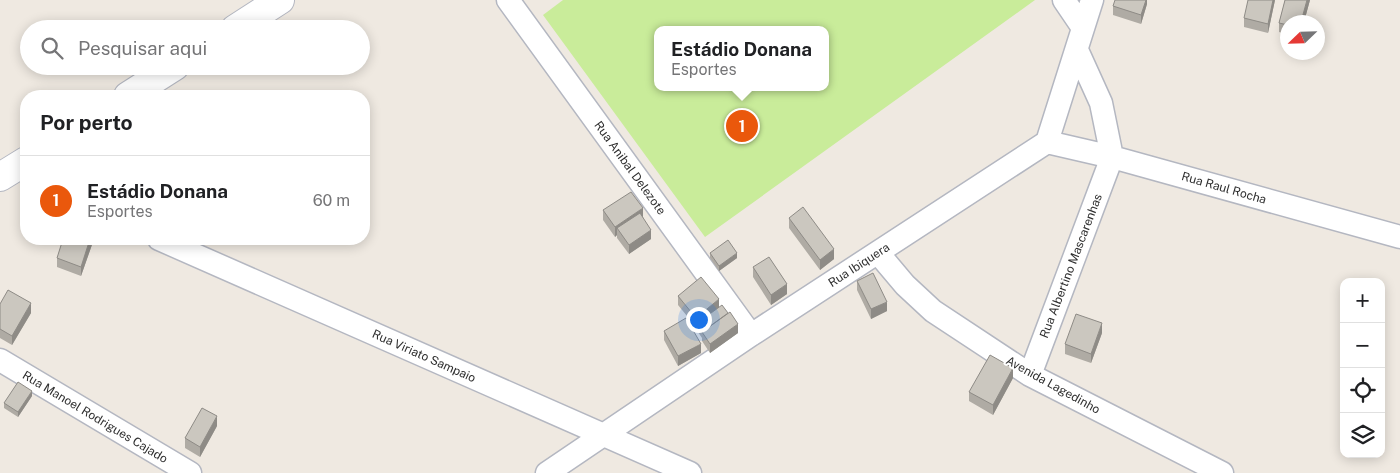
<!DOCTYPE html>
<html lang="pt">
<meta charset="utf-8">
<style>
:root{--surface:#fff;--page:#f6f6f6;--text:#202124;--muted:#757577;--line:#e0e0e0;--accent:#ea580c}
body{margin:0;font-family:"Public Sans",sans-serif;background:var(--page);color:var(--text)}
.controls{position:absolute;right:15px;bottom:15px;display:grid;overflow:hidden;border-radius:10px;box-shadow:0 2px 12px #0003}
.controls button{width:45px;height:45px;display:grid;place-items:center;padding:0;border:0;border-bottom:1px solid var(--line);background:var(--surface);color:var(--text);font:25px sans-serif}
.compass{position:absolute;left:1280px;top:15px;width:45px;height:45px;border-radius:50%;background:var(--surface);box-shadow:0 2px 12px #0003;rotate:247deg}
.you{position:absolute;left:698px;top:319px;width:18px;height:18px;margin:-12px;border:4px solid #fff;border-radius:50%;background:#1a73e8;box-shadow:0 0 0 8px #1a73e833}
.badge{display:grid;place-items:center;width:32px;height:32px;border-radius:50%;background:var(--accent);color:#fff;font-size:16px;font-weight:700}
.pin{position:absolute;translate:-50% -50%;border:2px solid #fff;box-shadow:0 1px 5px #0006}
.popup{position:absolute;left:654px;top:26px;width:175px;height:65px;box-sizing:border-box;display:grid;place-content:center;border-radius:10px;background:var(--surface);filter:drop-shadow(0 1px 4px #0005);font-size:16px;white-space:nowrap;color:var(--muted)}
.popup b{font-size:19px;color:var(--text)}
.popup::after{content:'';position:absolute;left:50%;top:100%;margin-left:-10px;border:10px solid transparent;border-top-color:var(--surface)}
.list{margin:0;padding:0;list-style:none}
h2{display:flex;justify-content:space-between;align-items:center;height:65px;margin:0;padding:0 20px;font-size:21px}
h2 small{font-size:16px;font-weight:400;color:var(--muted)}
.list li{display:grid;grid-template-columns:32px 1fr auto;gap:15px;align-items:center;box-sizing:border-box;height:90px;padding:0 20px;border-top:1px solid var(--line)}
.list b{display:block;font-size:19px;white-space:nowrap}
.list p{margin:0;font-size:16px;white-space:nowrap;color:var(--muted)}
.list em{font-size:16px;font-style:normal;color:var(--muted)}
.icon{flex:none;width:28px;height:28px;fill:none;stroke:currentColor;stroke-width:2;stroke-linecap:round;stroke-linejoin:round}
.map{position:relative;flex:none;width:1400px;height:473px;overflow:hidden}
.search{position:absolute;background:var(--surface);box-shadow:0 2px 12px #0003;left:20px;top:20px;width:350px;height:55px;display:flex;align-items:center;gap:12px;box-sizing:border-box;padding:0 18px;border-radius:28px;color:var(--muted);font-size:19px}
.panel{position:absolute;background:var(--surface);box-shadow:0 2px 12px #0003;left:20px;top:90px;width:350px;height:155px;border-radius:20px}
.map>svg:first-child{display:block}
.pitch{fill:#c9ec9a;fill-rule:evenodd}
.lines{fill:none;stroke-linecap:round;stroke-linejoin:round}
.street-casing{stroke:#b4b7c1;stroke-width:25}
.secondary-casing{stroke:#b4b7c1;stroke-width:30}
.street{stroke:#fff;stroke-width:22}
.secondary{stroke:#fff;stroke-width:28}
.wall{fill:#afaba4}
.shaded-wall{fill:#8e8b86}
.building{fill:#cbc7bf;stroke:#8e8b86}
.labels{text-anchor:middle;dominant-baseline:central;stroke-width:4;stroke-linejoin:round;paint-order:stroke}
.street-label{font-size:12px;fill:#2e2e2e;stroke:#fff}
</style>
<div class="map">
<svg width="1400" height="473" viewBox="0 0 1400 473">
<rect width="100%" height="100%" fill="#efe9e1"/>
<path class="pitch" d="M563,0H1035L705,237L543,15ZM658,30H826V87H658Z"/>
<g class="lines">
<g class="street-casing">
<path id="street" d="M508,0L751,335
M1064,0L1083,28
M1047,142L1112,157L1400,237
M159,239L690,473
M878,253L905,285L933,311L1030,375L1222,473
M0,360L190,473
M1030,375L1112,157L1101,103L1077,50
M547,473L751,335L1047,142L1092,0"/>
</g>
<g class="secondary-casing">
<path id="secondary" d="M235,29L280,0
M128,96L175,66
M0,177L26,161"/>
</g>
<use href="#street" class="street"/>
<use href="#secondary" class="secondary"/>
</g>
<path class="wall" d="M1147,0V4L1141,24L1113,15V6Z
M1275,0L1268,33L1244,27V18Z
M1285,0H1310L1304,22H1288V35L1279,32V23Z
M603,210L643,217L651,239L629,254L617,238V235L615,237L603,220Z
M789,218L834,259L820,270L789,228Z
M94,239L81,276L57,267V258Z
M710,253L737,258L719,271L710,258Z
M753,267L787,294L771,305L753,277Z
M857,281L887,311L871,319L857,290Z
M678,296L719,307L738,333L710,353L702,341V338L696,329V327L678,305Z
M0,304L31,313L12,345L0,338Z
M664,331L701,353L678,366L664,340Z
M1102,333L1091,363L1065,354V344Z
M1013,378L993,415L969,401V392Z
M32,396L18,417L4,408V403Z
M217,426L200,457L185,448V438Z"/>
<path class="shaded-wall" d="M1146,0H1147V4L1141,24V15Z
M1273,0H1275L1268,33V24Z
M1307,0H1310L1304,22H1301Z
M643,208V218L617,228V235L615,237V227Z
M651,230V239L629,254V245Z
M90,239H94L81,276V267Z
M834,249V259L820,270V260Z
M737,253V258L719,271V266Z
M787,284V294L771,305V295Z
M719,299V309L696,325V318Z
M887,302V311L871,319V309Z
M31,303V313L12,345V336Z
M1102,323V333L1091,363V354Z
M738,324V333L710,353V344Z
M701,344V353L678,366V356Z
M1013,368V378L993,415V405Z
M32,391V396L18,417V412Z
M217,416V426L200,457V447Z"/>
<path class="building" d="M1115,0H1146L1141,15L1113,6Z
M1248,0H1273L1268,24L1244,18Z
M1285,0H1307L1301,22H1288V25L1279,23Z
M631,192L643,208L615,227L603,210Z
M803,207L834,249L820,260L789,218Z
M640,213L651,230L629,245L617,228Z
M63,239H90L81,267L57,258Z
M728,240L737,253L719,266L710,253Z
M769,257L787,284L771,295L753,267Z
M873,273L887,302L871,309L857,281Z
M701,277L719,299L696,318L678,296Z
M8,290L31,303L12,336L0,329V304Z
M722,305L728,313L702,332V333L696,324Z
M730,312L738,324L710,344L702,332Z
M1076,314L1102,323L1091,354L1065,344Z
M686,318L701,344L678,356L664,331Z
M990,355L1013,368L993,405L969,392Z
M18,382L32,391L18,412L4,403Z
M202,408L217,416L200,447L185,438Z"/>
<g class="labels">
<g class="street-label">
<text transform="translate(630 168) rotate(54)">Rua Anibal Delezote</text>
<text transform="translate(1224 188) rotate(16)">Rua Raul Rocha</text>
<text transform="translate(859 265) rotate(-33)">Rua Ibiquera</text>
<text transform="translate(1071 266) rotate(-69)">Rua Albertino Mascarenhas</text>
<text transform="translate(424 356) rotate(24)">Rua Viriato Sampaio</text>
<text transform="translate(1053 385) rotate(29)">Avenida Lagedinho</text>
<text transform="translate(95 417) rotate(31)">Rua Manoel Rodrigues Cajado</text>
</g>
</g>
</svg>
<div class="controls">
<button>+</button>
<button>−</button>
<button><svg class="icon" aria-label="locate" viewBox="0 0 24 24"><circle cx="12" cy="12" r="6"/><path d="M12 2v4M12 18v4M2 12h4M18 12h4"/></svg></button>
<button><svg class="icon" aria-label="layers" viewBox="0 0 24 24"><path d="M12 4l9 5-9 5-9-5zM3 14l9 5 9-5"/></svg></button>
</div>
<svg class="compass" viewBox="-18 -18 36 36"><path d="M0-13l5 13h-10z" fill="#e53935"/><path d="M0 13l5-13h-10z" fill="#757577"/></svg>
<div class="you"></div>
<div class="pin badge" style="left:742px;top:126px">1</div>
<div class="popup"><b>Estádio Donana</b>Esportes</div>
<div class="search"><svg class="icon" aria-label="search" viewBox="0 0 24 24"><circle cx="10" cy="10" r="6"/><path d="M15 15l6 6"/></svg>Pesquisar aqui</div>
<section class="panel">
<h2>Por perto<small></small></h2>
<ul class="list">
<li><span class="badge">1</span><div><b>Estádio Donana</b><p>Esportes</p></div><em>60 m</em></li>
</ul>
</section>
</div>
